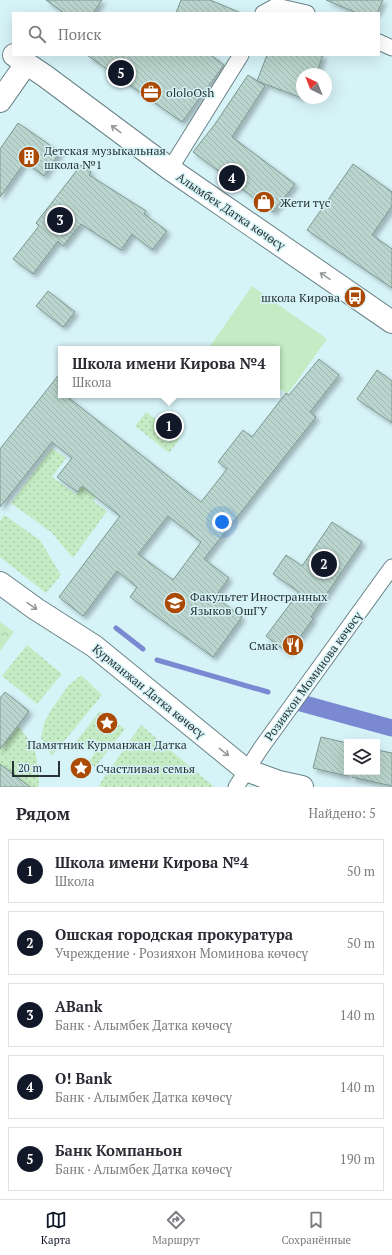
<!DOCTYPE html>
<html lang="ru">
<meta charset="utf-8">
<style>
:root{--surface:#fff;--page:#f2f2f3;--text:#2b2b33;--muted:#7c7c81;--line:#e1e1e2;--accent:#111827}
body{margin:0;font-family:"PT Serif",serif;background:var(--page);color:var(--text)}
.controls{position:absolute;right:12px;bottom:12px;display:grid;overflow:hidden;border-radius:0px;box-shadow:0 4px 16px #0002}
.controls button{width:36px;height:36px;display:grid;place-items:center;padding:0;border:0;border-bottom:1px solid var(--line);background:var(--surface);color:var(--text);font:20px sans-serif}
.compass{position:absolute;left:296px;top:68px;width:36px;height:36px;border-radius:50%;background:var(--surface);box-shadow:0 4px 16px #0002;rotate:317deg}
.scale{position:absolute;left:12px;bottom:10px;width:48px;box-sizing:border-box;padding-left:4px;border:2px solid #283335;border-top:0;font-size:11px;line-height:14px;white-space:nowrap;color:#283335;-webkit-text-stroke:3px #d6f3f8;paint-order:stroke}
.you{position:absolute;left:222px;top:522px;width:14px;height:14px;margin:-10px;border:3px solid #fff;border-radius:50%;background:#1a73e8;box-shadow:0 0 0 6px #1a73e833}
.badge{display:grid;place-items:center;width:26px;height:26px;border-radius:50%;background:var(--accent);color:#fff;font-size:13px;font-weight:700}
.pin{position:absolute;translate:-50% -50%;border:2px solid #fff;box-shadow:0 1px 4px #0006}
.popup{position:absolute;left:58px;top:346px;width:222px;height:52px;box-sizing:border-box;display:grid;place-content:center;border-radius:0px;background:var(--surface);filter:drop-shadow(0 1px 3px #0005);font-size:13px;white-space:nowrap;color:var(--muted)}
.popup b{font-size:15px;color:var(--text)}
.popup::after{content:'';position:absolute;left:50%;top:100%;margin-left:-8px;border:8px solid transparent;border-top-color:var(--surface)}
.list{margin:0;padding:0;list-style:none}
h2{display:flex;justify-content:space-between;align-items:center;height:52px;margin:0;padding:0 16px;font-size:17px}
h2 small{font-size:13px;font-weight:400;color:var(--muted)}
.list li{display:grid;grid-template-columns:26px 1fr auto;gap:12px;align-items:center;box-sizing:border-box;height:64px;margin:0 8px 8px;padding:0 8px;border:1px solid var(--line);border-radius:0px}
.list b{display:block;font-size:15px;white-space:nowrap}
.list p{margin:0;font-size:13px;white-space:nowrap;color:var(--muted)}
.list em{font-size:13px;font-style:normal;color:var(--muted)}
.icon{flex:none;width:22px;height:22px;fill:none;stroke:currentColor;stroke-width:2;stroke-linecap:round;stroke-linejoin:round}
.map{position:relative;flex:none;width:392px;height:787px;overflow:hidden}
.search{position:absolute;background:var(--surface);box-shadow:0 4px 16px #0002;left:12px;right:12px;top:12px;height:44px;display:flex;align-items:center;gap:10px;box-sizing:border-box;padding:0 14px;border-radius:0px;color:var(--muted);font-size:15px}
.sheet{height:412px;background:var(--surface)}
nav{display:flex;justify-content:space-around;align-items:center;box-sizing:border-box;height:56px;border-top:1px solid var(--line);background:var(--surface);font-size:11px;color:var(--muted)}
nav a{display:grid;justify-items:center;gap:2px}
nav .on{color:var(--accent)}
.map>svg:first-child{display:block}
.grass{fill:url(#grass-dots)}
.park{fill:url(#park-crowns)}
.pitch{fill:#c4ebc3}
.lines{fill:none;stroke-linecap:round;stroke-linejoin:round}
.stream{stroke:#7a89d1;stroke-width:5}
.canal{stroke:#7a89d1;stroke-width:17}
.building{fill:url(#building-back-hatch);stroke:#7d9790;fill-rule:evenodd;filter:url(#shadow)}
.street-casing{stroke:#6a8488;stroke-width:17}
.primary-casing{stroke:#6a8488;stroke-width:24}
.street{stroke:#fff;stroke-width:15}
.primary{stroke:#fff;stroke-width:22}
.oneway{stroke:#94999a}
.labels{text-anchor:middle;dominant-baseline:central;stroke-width:3;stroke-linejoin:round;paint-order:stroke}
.poi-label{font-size:12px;fill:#283335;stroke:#d6f3f8;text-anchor:start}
.street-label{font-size:12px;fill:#283335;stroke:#d6f3f8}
</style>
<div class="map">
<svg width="392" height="787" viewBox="0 0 392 787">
<defs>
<pattern id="grass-dots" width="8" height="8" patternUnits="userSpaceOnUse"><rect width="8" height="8" fill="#c4ebc3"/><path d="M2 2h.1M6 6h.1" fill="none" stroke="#a8caa8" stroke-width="1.8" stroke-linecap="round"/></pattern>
<pattern id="park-crowns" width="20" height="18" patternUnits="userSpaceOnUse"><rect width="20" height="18" fill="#c4ebc3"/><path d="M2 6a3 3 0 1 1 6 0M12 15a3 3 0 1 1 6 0" fill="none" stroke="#a8caa8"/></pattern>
<pattern id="building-back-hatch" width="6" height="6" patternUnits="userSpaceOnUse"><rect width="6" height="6" fill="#bad5cd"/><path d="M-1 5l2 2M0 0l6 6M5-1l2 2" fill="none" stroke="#a0b7b1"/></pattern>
<filter id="shadow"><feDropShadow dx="3.5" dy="3.5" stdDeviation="2" flood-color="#0004"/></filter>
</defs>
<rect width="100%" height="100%" fill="#d6f3f8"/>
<path class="grass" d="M146,412L180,438L169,453L135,426Z
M52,448L66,458L52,477L76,494L89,477L103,487L93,501L107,511L73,558L51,532L11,503Z
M4,515L40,540L61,575L46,593L0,557V522Z
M27,645L62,674L37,704L2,676Z
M81,675L102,695L52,756L41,738L44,723L51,710L68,686Z
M100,711L125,729L95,767L88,762L95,753L83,744L77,752L71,748Z
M141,725L214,787H102L99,785Z
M18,726L34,746L38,767L39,787H30L0,764V749Z"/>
<path class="park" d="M0,622L14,632L0,651Z"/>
<path class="pitch" d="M252,286L327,339L289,392L286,393L277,387V349H208Z"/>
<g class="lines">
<path class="stream" d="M116,628L143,649
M157,660L268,692"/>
<path class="canal" d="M301,703L392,728"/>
</g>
<path class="building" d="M46,0H102L93,13H64Z
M181,0H210L241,13H176Z
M326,0H383L377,13H357Z
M87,55H211L224,65L182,122Z
M267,55H323L316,74H302V98L257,81Z
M248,75L265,86L232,137L295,184L273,212L193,152L215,124Z
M18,123L60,152L44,176L25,162L0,197V149Z
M353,164L392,192V206L372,235L392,249V288L307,230Z
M81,165L91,172L89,175L146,211L144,214L167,231L152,250L132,234L121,250L81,224L63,246L58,241L33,274L13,259L39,226L36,223Z
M48,291L75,312L63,327L36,306Z
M319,359L339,375L310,412L316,417L204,559L229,578L215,597L242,617L213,657L130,597L137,587L117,571L83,616L59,597L120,516L82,486L77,492L57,477L72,458L52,442L0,507V449L61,372V395H65L201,502L227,469L218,462L243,430L252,437L286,393L289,395ZM168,516L201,542L173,580L138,554Z
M377,370L392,381V423L357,399Z
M332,522L362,542L311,617L313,619L288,653L266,636L299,592L273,574L286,555L302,566Z
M5,692L29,711L0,749V698Z
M321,737L347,743V776L313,768Z
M377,750L392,753V786L352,777V772H377Z
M0,764L30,787H0Z"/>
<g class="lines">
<g class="street-casing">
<path id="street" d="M263,13L276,6L307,13
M379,42L392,48
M170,169L241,55
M236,787L261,748L392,567"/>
</g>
<g class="primary-casing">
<path id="primary" d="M14,55L45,76L170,169L392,322
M0,101L26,64
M0,583L36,609L94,646L246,770L279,782L302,787"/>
</g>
<use href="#street" class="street"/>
<use href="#primary" class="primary"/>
</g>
<defs><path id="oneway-shaft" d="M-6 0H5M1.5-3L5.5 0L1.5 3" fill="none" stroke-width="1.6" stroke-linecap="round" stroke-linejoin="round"/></defs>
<g class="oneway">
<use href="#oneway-shaft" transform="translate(116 129) rotate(-143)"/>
<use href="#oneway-shaft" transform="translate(325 276) rotate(-146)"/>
<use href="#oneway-shaft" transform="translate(32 606) rotate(35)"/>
<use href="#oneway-shaft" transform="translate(224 752) rotate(38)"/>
</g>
<defs>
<g id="office-disc" transform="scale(1.15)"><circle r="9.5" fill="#ab4a05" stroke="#d6f3f8"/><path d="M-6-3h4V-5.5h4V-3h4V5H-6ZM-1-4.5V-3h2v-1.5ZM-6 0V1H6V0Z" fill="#fff"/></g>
<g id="building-disc" transform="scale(1.15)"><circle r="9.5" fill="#ab4a05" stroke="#d6f3f8"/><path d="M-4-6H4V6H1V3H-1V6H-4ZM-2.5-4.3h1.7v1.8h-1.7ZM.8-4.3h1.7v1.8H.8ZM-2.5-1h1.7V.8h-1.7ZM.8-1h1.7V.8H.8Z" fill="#fff"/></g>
<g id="shop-disc" transform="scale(1.15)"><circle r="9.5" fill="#ab4a05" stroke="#d6f3f8"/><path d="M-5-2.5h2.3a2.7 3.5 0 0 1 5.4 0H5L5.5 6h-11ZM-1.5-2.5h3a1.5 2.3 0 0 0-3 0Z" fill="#fff"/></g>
<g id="bus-disc" transform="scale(1.15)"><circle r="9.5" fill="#ab4a05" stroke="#d6f3f8"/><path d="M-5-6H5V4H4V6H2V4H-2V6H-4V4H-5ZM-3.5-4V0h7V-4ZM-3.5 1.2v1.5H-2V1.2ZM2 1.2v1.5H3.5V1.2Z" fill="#fff"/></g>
<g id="university-disc" transform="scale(1.15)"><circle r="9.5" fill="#ab4a05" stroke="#d6f3f8"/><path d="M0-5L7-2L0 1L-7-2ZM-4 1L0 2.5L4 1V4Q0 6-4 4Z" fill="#fff"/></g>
<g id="restaurant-disc" transform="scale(1.15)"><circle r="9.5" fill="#ab4a05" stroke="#d6f3f8"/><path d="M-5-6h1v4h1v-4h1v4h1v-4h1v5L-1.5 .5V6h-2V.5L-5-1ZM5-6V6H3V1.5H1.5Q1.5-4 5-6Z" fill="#fff"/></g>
<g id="sight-disc" transform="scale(1.15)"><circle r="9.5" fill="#ab4a05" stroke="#d6f3f8"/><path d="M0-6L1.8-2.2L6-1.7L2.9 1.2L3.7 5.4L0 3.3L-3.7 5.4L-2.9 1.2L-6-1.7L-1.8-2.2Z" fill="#fff"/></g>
</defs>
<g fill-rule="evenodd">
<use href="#office-disc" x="151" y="92"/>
<use href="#building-disc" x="29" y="157"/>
<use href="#shop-disc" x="264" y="202"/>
<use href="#bus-disc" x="355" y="297"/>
<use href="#university-disc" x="175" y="603"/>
<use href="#restaurant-disc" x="293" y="645"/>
<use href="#sight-disc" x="107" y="723"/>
<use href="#sight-disc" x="81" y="768"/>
</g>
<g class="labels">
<g class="poi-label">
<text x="166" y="92">ololoOsh</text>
<text x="44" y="150">Детская музыкальная<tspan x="44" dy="14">школа №1</tspan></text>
<text x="280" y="202">Жети түс</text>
<text x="340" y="297" text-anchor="end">школа Кирова</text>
<text x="190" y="596">Факультет Иностранных<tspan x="190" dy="14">Языков ОшГУ</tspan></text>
<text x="278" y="645" text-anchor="end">Смак</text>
<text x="107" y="744" text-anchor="middle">Памятник Курманжан Датка</text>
<text x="96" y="768">Счастливая семья</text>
</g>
<g class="street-label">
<text transform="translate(231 211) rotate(34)">Алымбек Датка көчөсү</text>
<text transform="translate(313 676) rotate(-54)">Розияхон Моминова көчөсү</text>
<text transform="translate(149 691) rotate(39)">Курманжан Датка көчөсү</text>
</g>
</g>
</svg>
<div class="controls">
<button><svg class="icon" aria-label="layers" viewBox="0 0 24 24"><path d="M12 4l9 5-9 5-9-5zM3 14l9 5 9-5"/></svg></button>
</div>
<svg class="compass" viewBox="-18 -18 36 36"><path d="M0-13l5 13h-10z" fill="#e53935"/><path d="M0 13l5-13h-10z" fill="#7c7c81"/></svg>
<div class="scale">20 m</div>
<div class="you"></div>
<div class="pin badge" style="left:169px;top:426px">1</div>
<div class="popup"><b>Школа имени Кирова №4</b>Школа</div>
<div class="pin badge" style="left:324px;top:564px">2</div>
<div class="pin badge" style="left:60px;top:220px">3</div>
<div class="pin badge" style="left:232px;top:178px">4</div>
<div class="pin badge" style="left:121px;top:73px">5</div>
<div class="search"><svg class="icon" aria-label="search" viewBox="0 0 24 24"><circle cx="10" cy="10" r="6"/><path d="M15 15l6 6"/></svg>Поиск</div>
</div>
<section class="sheet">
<h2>Рядом<small>Найдено: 5</small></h2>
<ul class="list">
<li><span class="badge">1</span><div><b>Школа имени Кирова №4</b><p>Школа</p></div><em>50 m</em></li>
<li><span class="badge">2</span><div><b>Ошская городская прокуратура</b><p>Учреждение · Розияхон Моминова көчөсү</p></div><em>50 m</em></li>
<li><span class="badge">3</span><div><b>ABank</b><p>Банк · Алымбек Датка көчөсү</p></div><em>140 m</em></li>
<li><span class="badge">4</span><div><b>О! Bank</b><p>Банк · Алымбек Датка көчөсү</p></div><em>140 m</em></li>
<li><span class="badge">5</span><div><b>Банк Компаньон</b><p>Банк · Алымбек Датка көчөсү</p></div><em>190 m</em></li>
</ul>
</section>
<nav>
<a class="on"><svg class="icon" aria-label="map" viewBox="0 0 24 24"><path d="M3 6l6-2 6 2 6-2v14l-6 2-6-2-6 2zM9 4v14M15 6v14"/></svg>Карта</a>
<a><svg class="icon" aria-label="directions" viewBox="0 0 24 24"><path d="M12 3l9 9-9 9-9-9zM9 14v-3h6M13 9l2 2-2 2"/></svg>Маршрут</a>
<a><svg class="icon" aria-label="saved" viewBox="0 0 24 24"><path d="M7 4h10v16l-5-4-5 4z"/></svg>Сохранённые</a>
</nav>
